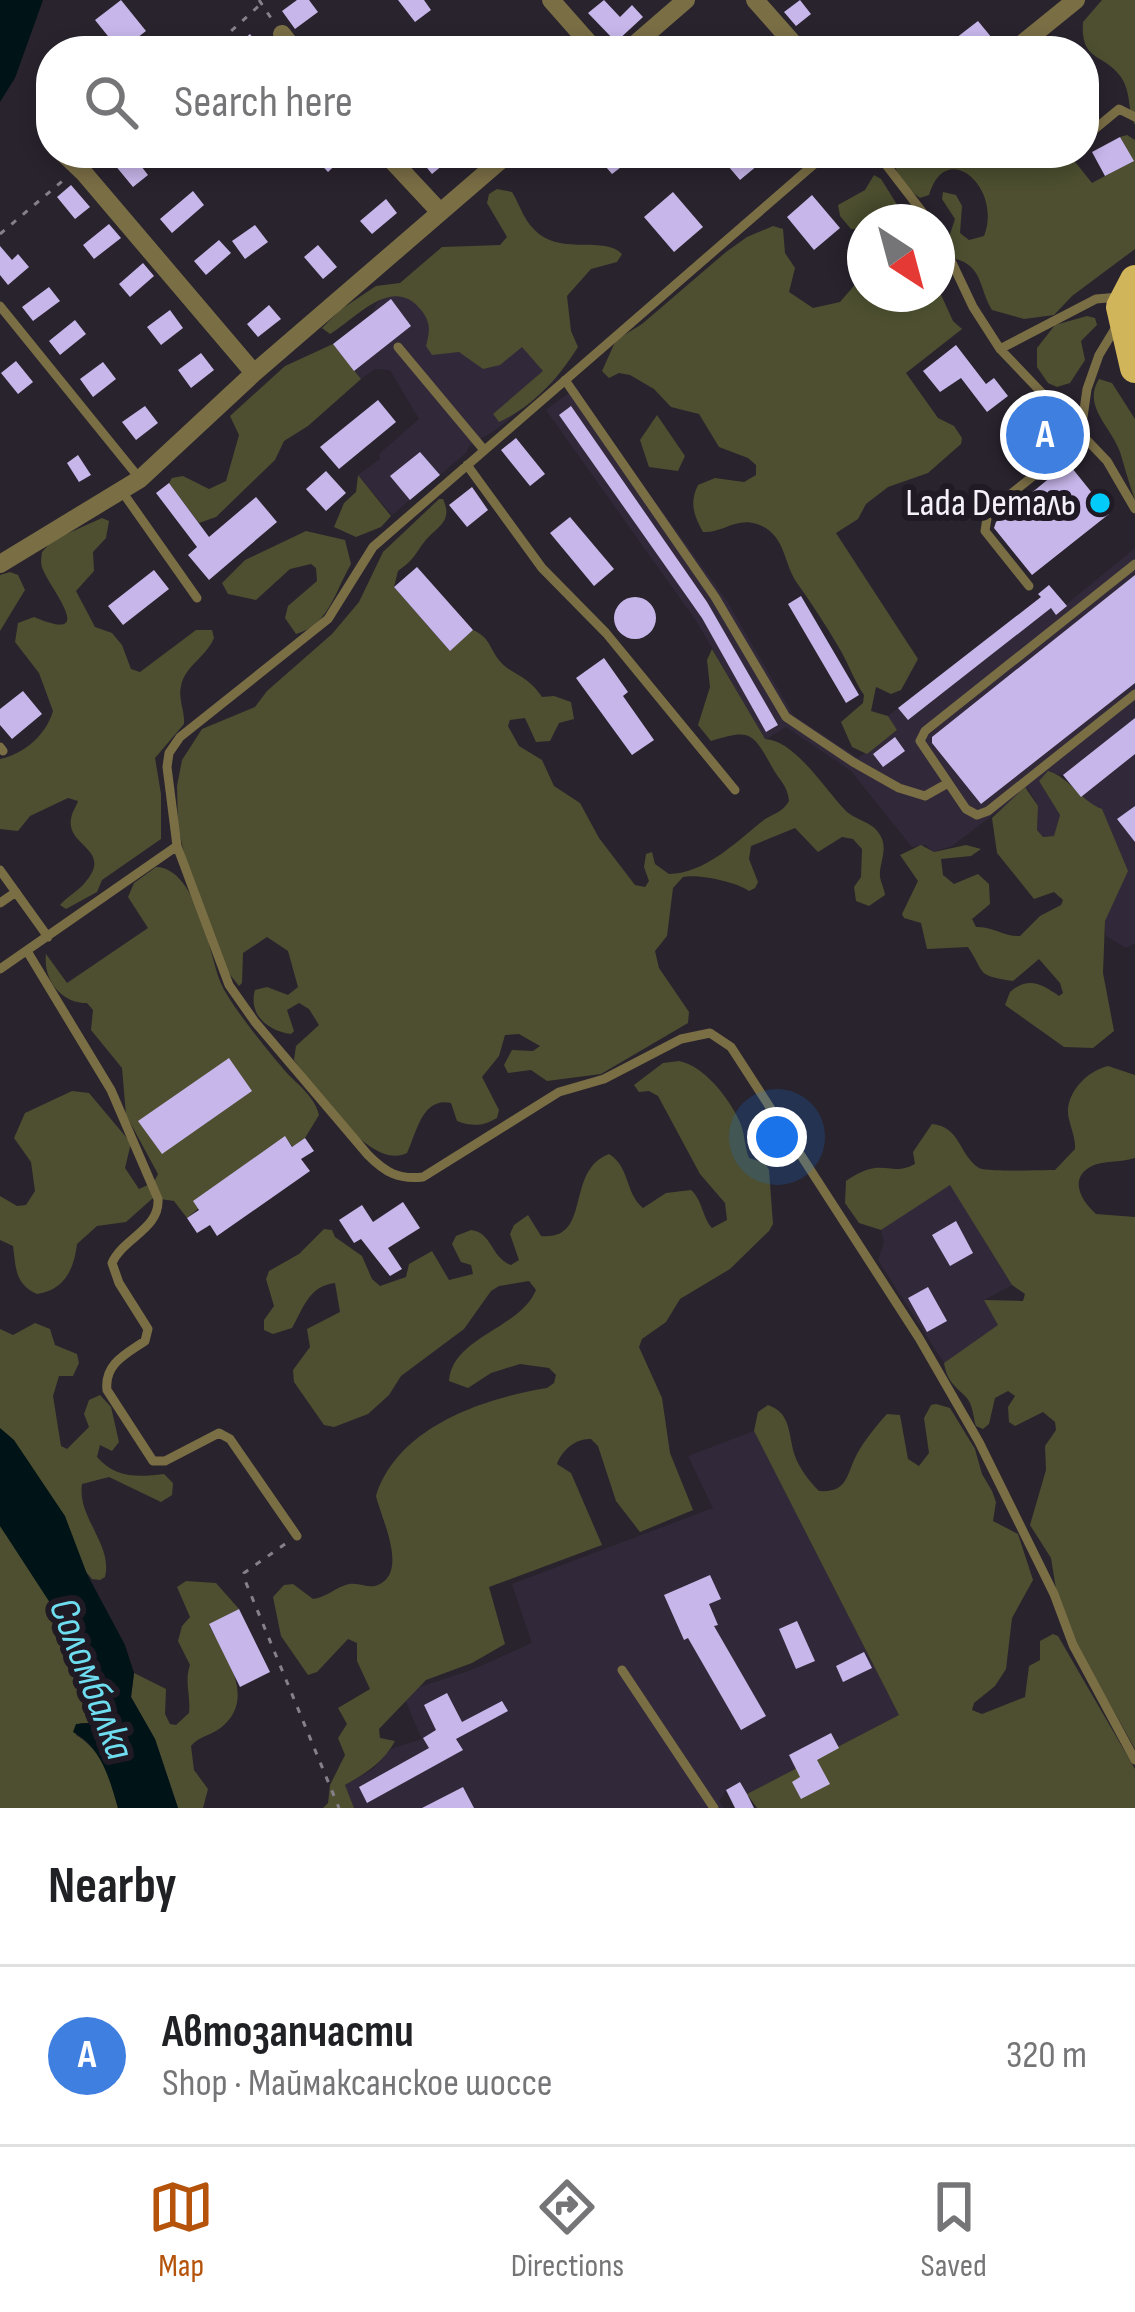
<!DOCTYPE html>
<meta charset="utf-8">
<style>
:root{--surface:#fff;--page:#f2f2f2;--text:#202124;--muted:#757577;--line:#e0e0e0;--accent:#b45309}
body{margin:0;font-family:"Sofia Sans Condensed",sans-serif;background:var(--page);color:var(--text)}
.compass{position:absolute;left:847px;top:204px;width:108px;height:108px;border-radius:50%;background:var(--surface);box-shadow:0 6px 18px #0003;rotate:144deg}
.you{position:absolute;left:777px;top:1137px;width:42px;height:42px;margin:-30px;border:9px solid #fff;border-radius:50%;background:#1a73e8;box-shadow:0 0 0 18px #1a73e833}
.badge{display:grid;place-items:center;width:78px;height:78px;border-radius:50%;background:var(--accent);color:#fff;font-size:39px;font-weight:700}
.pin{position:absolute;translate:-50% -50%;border:6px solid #fff;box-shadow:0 3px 12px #0006}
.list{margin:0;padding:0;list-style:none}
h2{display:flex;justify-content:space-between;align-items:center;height:156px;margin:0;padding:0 48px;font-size:51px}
h2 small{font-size:39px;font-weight:400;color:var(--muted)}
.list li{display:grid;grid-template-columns:78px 1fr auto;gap:36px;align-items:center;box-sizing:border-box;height:180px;padding:0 48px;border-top:3px solid var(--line)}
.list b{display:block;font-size:45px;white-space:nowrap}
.list p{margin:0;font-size:39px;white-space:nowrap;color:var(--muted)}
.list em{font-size:39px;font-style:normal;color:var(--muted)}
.icon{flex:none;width:66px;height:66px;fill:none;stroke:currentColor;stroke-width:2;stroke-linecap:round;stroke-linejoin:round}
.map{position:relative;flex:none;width:1135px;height:1808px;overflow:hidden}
.search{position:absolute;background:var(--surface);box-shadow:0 6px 18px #0003;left:36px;right:36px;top:36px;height:132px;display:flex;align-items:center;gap:30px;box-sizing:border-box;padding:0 42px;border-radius:48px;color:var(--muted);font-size:45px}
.sheet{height:336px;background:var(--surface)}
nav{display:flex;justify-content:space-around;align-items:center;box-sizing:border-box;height:168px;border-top:3px solid var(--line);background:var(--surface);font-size:33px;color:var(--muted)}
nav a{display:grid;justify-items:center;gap:6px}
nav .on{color:var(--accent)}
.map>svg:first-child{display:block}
.built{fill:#312939}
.green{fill:#4d4f30}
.water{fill:#001316}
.building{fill:#c7b6ea}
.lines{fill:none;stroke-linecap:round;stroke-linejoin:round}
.path{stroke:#858089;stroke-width:3;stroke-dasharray:6 9;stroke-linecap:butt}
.lane{stroke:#7a6e45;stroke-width:9}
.street{stroke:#7a6e45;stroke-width:18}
.primary{stroke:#d0b55b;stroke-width:30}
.poi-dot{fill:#03cbf9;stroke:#1f1a24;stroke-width:4.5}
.labels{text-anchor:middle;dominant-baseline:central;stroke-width:12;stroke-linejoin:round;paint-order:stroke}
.poi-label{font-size:39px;fill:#f5f1f8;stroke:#1f1a24;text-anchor:end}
.water-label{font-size:42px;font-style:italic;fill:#6eddef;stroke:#1f1a24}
</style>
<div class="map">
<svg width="1135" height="1808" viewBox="0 0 1135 1808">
<rect width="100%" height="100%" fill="#29232d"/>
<path class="built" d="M442,247L558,378L497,429L469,446L466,453L392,515L358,475L380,459L379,454L419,419L390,370L375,369L361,379L333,344L372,314L377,303Z
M577,387L588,408L727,601L793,715L858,758L897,731L888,716L1031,604L1041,597L1056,613L1135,548V943L1126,948L1106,936L1087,803L1063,775L1055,774L1039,781L1060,815L1054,836L1043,837L1037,830L1038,806L1028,788L952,846L933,852L926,845L912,847L851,771L786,727L765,740L697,622L546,410Z
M950,1184L1012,1285L984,1300L999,1325L944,1363L878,1260L884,1243L881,1230Z
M754,1431L899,1715L747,1794L740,1782L727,1789L719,1801L724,1808H354L345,1785L373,1769L391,1749L422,1739L402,1693L474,1669L532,1643L512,1584L713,1508L688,1456Z"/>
<path class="green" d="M1102,0H1135V125C1127,110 1132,94 1121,77C1104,53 1080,62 1083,22Z
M1127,135L1135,140V249L1072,296L1054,315L1024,319L992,310C978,287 984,266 953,258L946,246L955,219L942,199L943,192L956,195L962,206L960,233L969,240L984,236C1003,188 946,137 929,195L920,198C905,188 893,172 893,153H1068L1092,183L1133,161L1120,137Z
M874,175L881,179L908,222H865V229H851L840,216L838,205L865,190Z
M497,189L512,192C521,207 524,222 539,234C564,254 605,236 622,254L617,262L591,269L567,296L571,331L578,347C559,377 534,406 499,422L493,414L543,371L522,347L500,365L483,369L459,352L432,355L426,346C430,331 431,322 421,310C392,274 356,319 330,334L322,328L340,310L376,286L400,283L442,247L500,245L507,237L487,203L489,194Z
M773,226L783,229L785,253L795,268L789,292L813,308L840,302L865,273V294H937V286L953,321L962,329L906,373L938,418L954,426L962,438L961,444L928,473L888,487L866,504L858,519L836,533L918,659L901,690L891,694L876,687L871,711L888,716L897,730L867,754L852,747L841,722L863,703L864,695C853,679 848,662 838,646C825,624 812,604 797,583C783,563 786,534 757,524C736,517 723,533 703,532C694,516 689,503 698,485L715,478L744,482L756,475V465L748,458L719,447L699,414L671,407L654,389L630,375L619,373L609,378L602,371L616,340L642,324L726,252L747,237Z
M1087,316L1095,318L1097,325L1081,341L1085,360L1070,383L1057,387L1048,383L1037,367V348L1055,325Z
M333,344L361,379L308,426L284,441L275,460L216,517L199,523L169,483L172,478L183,476L209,489L226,481L239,435L230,416L285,366Z
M1099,379L1112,383L1135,419V500C1129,484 1125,468 1120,452C1111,426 1082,406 1099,379Z
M657,415L685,456L678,471L649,467L640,440Z
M358,475L391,516L381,527L356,537L334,527L344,503L356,492Z
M439,499H443C453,521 439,525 425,541C414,555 415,559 398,571L394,587L449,650L473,630C489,637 489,646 498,659C510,675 526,673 542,697L554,696L571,702L574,719L559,723L550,741L536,742L525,718L510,720L508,726L519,746L542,760L554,786L580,803L599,838L635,885L645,887L649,881L644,867L646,854L652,852L655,864L669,874C705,873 734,844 760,823C770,814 782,814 789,801C788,786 779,780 772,767C753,733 751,728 711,741L698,725L710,687L707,660L712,649L765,739C795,740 826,791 846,811C858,822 875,821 882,839C887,852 879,864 880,877C881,883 884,888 885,895L869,906L856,901L854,887L861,877L862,849L853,839L842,837L818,852L795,828L751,846L749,859L758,882L755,888L749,891C736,882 699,874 683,877L673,888L667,936L655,951L659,968L689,1012L688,1023L601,1074L547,1081L531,1070L508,1073L504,1065L512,1050L533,1051L540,1046L519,1034L505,1035L499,1056L482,1077L499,1110L497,1118C483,1126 473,1127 457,1121L451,1103C422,1097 417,1132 407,1153C370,1172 315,1088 294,1060L296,1046L319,1025L309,1009L299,1003L287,1010L294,1031L291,1034C268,1031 248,1015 255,990L267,987L288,995L298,987L288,951L267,937L243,953L242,983L239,986L227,971L185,857L178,827L177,786L182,760L202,729L255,707L267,691L332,634L359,602L383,552Z
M102,518L109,521L106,538L93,552L94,571L76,591L95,627L112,633L122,645L131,669L140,672L196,630H212L214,638C206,657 185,666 181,686C178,699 185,711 184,724L155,758L161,794V839L102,880L97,892L66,909L60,905C67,897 76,892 83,885C116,849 66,847 71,819C72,812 76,807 78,801L68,798L30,816L18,831L0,829V759C24,754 46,735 53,711L39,673L15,642L18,623L34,617C97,644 53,592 44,572C40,564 41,561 42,552L53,540Z
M306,531L345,540L351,564C335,591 329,625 296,634L285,618L288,606L317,581L316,568L311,564L290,569L256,600L228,594L222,583L245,560Z
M10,572L18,575L25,590L0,631V575Z
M1048,771C1071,778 1079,800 1102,809L1128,871L1105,921L1103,973L1114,1031L1093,1048L1064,1047L1005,1005L1010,992C1028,976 1042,984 1059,996L1063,993L1060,983L1039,959L1013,981C975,975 986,974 968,947L927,949L921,923L904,918L902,914L918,881L900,855L921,845L934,852L966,845L981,849L971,856L941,859L943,875L954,884L978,874L989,884L990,904L972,919L976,927C993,926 1004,937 1020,936L1040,916L1061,905L1063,900L1054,892L1034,899L997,853L992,818L1025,787L1038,806L1037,830L1043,837L1054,836L1060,815L1039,781Z
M156,867C196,868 209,951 220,981C227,1001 271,1055 286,1072C298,1085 315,1097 319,1115L305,1138L293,1147L285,1137L187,1218L174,1201L153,1198L126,1222L97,1226L77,1244C74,1270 64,1290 37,1294C14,1284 16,1266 13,1246L0,1240V1196L17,1206L26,1205L35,1191L31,1162L14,1138L25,1113L72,1091L89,1093L131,1143L125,1168L139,1189L154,1182L158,1174L126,1115L122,1068L91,1030L93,1010L87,1003C61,1003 43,980 46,954L67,983L148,928L128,897L134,883Z
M679,1061C704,1066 728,1097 739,1120C745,1132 744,1145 749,1158L765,1163L769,1170L773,1224L769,1231L730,1269L680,1299L666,1322L642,1339L639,1347L662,1398L670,1453L693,1510L640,1532L616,1501L598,1446L591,1439C576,1438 562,1450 557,1464L571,1473L602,1545L489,1587L505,1644L472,1663L426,1680L379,1729L380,1738L395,1741C383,1763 366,1773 345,1785L354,1808H323L328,1803L330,1785L345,1755L338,1738L347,1724L338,1708L370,1689L357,1661V1643L348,1639L317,1672L308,1675L281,1636L273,1597L284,1585L293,1584L313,1599C327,1597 336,1587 349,1584C359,1582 369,1589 378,1585C409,1572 381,1518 376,1496C397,1427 484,1398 547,1388L554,1383L556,1375L549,1368L520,1364L491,1373L468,1388L449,1381C452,1337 520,1329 536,1290L529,1281L499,1286L491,1291L464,1329L401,1376L389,1395L368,1414L334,1427L324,1425L294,1382L293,1370L310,1347L307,1329L340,1312L335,1283C309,1286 304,1307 292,1328L273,1334L264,1330V1320L274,1306L266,1279L269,1271L299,1254L324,1229L332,1230L335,1237L362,1256L372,1279L380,1286L406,1277L409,1264L432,1251L449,1280L473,1274L471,1265L461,1262L452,1244L456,1236L471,1230C492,1232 491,1258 511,1265L519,1260L510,1234L514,1225L528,1215L541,1236C593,1241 564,1171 609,1154C630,1167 625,1193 643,1208L666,1193L691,1190C703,1201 702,1217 712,1228L727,1220L725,1203L700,1174L658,1096L649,1091L639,1092L634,1085L663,1063Z
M1108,1066L1135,1075V1158C1123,1162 1105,1161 1094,1165C1067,1177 1081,1201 1096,1214L1135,1217V1749L1072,1636L1056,1589L1051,1558L1030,1525L1046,1470L1045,1446L1056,1430L1055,1422L1043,1412L1015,1426L1009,1422L1008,1407L1015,1396L1008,1391L995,1398L989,1424L983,1429L976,1426C973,1417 973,1404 966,1397C954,1385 947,1381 944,1363L998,1325L984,1300L1023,1301L1025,1294L1012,1285L950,1185L881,1230L859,1223L845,1203L846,1181C883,1155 889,1178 915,1164L913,1152L932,1124C960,1126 959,1155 979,1168C986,1172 1043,1170 1055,1170L1075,1149C1076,1135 1067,1121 1068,1109C1070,1088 1090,1070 1108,1066Z
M35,1323L50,1329L55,1345L77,1354L79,1363L73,1376H59L53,1396L61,1446L67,1449L89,1427L84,1414L89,1400L100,1395L111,1407L119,1442L112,1451L100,1445L97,1457C116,1479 139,1477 164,1474L173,1483L172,1495L161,1502L109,1477L82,1484C77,1518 113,1544 105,1577L100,1580L92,1579L0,1469V1329L13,1335Z
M936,1404L950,1408L975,1449L982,1474L992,1491L996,1502L993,1521L1018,1534L1033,1580L1012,1618L1006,1669L995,1686L974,1703L972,1710L982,1714L1025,1697L1029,1666L1040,1660V1641L1053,1634L1058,1636L1135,1769V1808H757L747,1794L899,1715L754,1431L758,1412L768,1405C792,1413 788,1436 795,1456C799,1468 810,1482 819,1491C848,1493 846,1475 857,1454C864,1441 877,1425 887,1414L900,1415L908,1459L919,1466L929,1453L924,1418L931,1405Z
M0,1526L67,1621L64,1630C82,1651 99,1696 89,1723H80L76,1735C102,1750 111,1779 118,1808H0Z
M186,1581L216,1583L239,1609L209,1625C224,1655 256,1695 224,1725C214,1735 200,1735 191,1746L194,1770L208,1789L203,1808H178L155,1739L131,1697L134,1673L166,1689L165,1714L170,1724L176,1725L189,1713C191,1696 184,1681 190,1665L178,1641L182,1626L190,1617L177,1587Z"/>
<path class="water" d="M0,0H43L15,78L0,102Z
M0,1428L14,1440L65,1516L87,1574L125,1645L134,1673L131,1697L155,1739L178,1808H118C109,1778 102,1748 73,1732L76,1724L89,1723C100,1695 81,1652 64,1630V1614L54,1609L0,1526Z"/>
<path class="building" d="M121,0L146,31L120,51L95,20Z
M297,0H309L318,12L295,29L282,11Z
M398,0H424L431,10L415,22Z
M604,0L620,17L632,5L643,17L616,42L588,13Z
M800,0L811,14L796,26L784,12Z
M978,21L992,38L976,51H966L956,38Z
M250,34L263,51H229Z
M1120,137L1134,161L1105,176L1092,152Z
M105,153H150L138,162L148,175L133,187Z
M310,153H348L328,172Z
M415,153H443L449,160L432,174Z
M594,153H622L629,161L612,174Z
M717,153H757L764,160L740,180Z
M71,185L90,207L75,219L57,197Z
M193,191L204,205L172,233L160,219Z
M673,192L703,227L674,252L644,217Z
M812,195L840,228L814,250L787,217Z
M386,199L397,213L372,234L360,221Z
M109,224L121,238L94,259L83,245Z
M255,225L268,242L245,259L232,241Z
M219,240L231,253L206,275L194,261Z
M318,245L337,267L323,279L304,257Z
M0,246L12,260L18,254L29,267L8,285L0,275Z
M143,263L154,276L130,297L119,284Z
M49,287L60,301L33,321L22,307Z
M391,299L411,326L354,371L333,344Z
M269,305L281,319L258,337L247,324Z
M170,310L183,328L161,345L147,327Z
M75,320L86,334L60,355L49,341Z
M956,345L986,384L994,378L1008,396L987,412L961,378L940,392L923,371Z
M201,353L214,370L191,388L178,370Z
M16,361L33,382L18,394L1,373Z
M103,362L116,379L93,397L80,379Z
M378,400L396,422L339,469L320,447Z
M145,406L158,423L136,440L122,422Z
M571,406L707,602L778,725L766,732L702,618L559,415Z
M1035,423L1049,441L1038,449L1024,432Z
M516,438L545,474L530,486L501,450Z
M420,452L440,475L410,500L390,476Z
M78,455L91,475L79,482L67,463Z
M1068,463L1109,514L1032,575L994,528L996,522Z
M326,471L346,493L326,511L306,489Z
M169,483L209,537L256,497L277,522L209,580L188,555L197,547L156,493Z
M472,487L488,510L467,527L449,505Z
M570,517L614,569L594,586L550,533Z
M417,567L473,630L450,651L394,587Z
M154,570L169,589L123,625L108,606Z
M1135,575V683L981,804L932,743V737Z
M1049,585L1067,606L1056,615L1051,608L908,720L898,708L1041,597L1038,594Z
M801,596L859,695L846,703L788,604Z
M614 618a21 21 0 1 1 42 0a21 21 0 1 1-42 0Z
M604,658L628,692L623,696L654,740L632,755L576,678Z
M23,691L42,714L12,739L0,725V709Z
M1135,718V754L1081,797L1063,775Z
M895,737L905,751L883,767L873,754Z
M1135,806V842L1117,819Z
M229,1058L252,1091L162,1154L138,1121Z
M285,1136L292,1147L305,1138L314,1151L301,1159L310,1171L217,1236L210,1225L197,1233L187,1218L199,1210L193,1201Z
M403,1202L420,1228L388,1248L402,1269L390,1276L361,1239L354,1243L339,1220L362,1205L373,1222Z
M956,1221L973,1253L950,1266L932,1235Z
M928,1287L947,1321L927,1332L908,1298Z
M710,1575L721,1599L709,1604L718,1625L714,1626L766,1716L741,1730L688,1638L684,1640L664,1595Z
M239,1609L270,1672L240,1687L209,1624Z
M797,1621L815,1661L796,1669L779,1629Z
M864,1652L872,1668L843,1682L836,1666Z
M447,1693L462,1722L502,1701L508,1711L456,1739L463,1750L367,1803L359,1787L429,1748L423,1738L436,1730L424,1705Z
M831,1733L839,1748L817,1760L830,1784L801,1799L792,1782L800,1777L789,1755Z
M740,1782L747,1794L754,1808H735L726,1790Z
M463,1787L474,1808H422Z"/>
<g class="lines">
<path class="path" d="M259,0L271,18
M209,51L262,3
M0,234L66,178
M285,1544L244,1573V1578L339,1808"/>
<path class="lane" d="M1084,138L1119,109L1135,117
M827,153L373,547L328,619L180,737L169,753L167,767L177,846L229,985L255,1022L368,1155C385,1172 398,1180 423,1177L559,1092L604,1079L681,1039L710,1033L731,1047L919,1338L979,1442L1054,1594L1073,1645L1135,1760
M877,153L930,222
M937,231L973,307L1000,349L1096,299L1119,297
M0,306L140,479
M398,347L484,450
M1000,349L1107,461L1135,509
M565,380L715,597L786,717L853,762L899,788L925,796L948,783
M467,465L542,568L606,633L735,790
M121,490L197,598
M1135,564L925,731L920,741L966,809L977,815L988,811L1135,694
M1029,586L985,531L988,512L1061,454L1081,431L1087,389L1099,355L1116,327
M0,747L3,751
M0,870L48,937
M0,903L16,892
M27,951L111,1090L158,1199C160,1229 123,1238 112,1263L119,1283L148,1329L145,1341C126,1354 104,1364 107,1390L153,1461H165L219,1433L230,1439L297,1536
M0,969L177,846
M622,1670L714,1808"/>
<path class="street" d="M551,0L596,51
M755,0L800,51
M282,34L295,51
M627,51L686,0
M1013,51L1076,0
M63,153L84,173L254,373
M385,153L440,212
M0,564L140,479L254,373L509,153"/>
<path class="primary" d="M1135,280L1121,307L1135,368"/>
</g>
<circle class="poi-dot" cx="1100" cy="503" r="12"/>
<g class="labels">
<g class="poi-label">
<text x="1076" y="503">Lada Dеталь</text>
</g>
<g class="water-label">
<text transform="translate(91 1679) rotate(69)">Соломбалка</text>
</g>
</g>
</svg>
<svg class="compass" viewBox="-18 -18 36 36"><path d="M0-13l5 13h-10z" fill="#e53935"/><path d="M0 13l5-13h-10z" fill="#757577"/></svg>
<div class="you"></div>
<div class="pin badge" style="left:1045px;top:435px;background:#3f7fe0">A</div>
<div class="search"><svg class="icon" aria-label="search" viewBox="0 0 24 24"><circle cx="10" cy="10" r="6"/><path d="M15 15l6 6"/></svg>Search here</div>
</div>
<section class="sheet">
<h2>Nearby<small></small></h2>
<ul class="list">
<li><span class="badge" style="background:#3f7fe0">A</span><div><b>Автозапчасти</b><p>Shop · Маймаксанское шоссе</p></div><em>320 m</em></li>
</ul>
</section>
<nav>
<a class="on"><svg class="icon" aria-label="map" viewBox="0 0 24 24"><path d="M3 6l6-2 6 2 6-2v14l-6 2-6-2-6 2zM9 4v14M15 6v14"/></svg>Map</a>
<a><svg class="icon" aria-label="directions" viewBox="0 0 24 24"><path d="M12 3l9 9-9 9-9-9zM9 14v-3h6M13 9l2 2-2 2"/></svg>Directions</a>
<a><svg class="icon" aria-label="saved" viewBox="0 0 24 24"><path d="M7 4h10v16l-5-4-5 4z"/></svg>Saved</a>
</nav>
